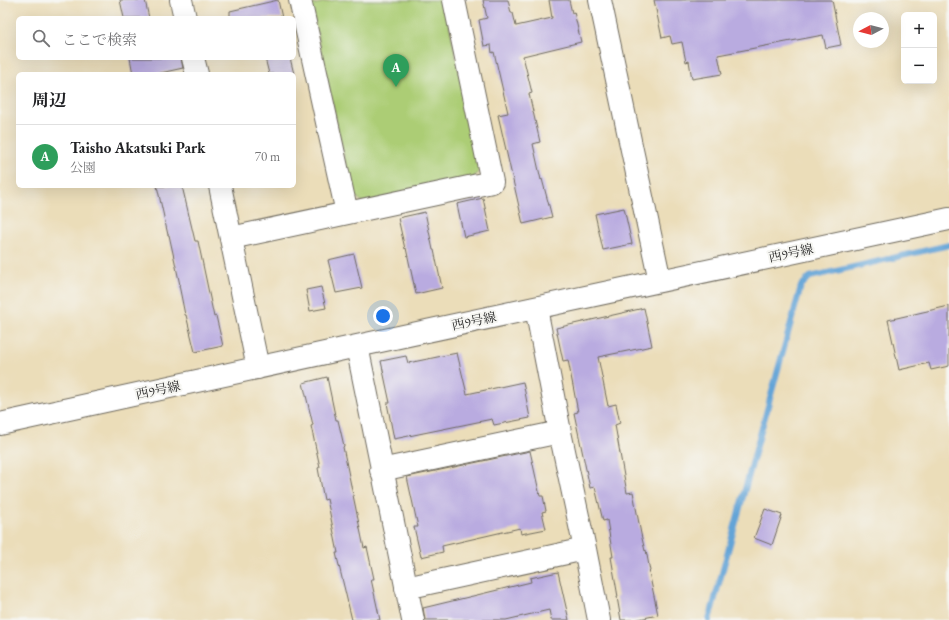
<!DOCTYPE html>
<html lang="ja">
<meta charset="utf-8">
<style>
:root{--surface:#fff;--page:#f6f6f6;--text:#202124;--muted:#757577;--line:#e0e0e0;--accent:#1f6fb2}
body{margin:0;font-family:"EB Garamond","Noto Serif JP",serif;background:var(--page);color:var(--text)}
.controls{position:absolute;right:12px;top:12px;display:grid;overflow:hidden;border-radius:6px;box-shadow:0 4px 16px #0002}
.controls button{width:36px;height:36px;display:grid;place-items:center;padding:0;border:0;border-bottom:1px solid var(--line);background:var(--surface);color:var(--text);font:20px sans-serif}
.compass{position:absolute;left:853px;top:12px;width:36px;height:36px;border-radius:50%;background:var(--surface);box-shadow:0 4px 16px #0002;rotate:263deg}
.you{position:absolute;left:383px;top:316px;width:14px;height:14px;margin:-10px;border:3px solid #fff;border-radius:50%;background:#1a73e8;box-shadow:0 0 0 6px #1a73e833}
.badge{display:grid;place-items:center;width:26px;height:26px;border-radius:50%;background:var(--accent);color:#fff;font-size:13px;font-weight:700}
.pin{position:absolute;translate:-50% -33px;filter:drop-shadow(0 1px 2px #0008)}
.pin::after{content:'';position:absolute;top:21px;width:14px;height:12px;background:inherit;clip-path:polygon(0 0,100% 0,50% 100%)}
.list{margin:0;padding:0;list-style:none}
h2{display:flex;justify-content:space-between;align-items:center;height:52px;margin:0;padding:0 16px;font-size:17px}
h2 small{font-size:13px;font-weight:400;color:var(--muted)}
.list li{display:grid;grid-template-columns:26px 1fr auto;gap:12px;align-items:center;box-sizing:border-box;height:64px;padding:0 16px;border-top:1px solid var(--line)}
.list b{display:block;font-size:15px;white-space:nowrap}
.list p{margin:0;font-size:13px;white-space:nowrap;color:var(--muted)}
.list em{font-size:13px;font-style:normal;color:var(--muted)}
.icon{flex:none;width:22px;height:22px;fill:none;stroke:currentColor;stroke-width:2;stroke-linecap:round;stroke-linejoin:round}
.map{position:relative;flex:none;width:949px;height:620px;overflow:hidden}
.search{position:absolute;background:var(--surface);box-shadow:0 4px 16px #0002;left:16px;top:16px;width:280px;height:44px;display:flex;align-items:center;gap:10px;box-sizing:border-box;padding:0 14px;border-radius:6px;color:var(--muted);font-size:15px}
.panel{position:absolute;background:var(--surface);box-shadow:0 4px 16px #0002;left:16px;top:72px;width:280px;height:116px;border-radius:6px}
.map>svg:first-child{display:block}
.green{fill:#accd75;stroke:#6c7c50}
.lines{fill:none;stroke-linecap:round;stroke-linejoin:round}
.stream{stroke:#64a4d7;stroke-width:6}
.building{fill:#b9abe0}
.minor-casing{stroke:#6e695d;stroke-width:24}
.minor{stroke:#fff;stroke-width:22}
.labels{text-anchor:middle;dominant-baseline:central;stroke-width:4;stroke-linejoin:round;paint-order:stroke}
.street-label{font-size:13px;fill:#2b2b2b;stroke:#f6f6f2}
</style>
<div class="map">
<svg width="949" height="620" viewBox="0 0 949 620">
<rect width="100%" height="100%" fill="#f6f6f2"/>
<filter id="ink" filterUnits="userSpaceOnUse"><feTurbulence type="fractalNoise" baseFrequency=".025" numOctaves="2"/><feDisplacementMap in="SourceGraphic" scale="8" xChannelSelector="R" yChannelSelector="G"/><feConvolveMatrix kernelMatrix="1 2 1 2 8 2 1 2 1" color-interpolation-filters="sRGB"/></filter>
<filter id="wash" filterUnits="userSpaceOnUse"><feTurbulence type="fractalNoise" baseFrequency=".012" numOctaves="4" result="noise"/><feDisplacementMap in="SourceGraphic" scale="16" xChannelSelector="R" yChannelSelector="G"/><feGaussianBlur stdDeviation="0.9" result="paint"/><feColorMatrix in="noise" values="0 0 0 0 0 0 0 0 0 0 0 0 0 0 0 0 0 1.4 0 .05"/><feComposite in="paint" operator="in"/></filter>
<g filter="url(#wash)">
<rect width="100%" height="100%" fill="#ebddb9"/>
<path class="green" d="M335,0H444L480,169L473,179L364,203L352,194L311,5Z"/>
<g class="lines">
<path class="stream" d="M709,620L801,286L810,277L949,245"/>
</g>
<g id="blocks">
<path class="building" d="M120,0H145L149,18H124Z
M278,0L282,18H230V11Z
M483,0H508L511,13H513L516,26L552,18L549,0H569L572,13L574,12L581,42L523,56L532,93L529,94L540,142L533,144L541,180L542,179L552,217L523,224L498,115L508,113L494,52L492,53L491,45L484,46L479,20L487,18Z
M654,0H832L841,45L826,48L823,35L718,55L722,74L692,79L689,61L686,62L682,42L672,44L670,36L662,38Z
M130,58H181L183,68L156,74H133Z
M265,58H290L294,74H269Z
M157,186H182L195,241H198L214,317L216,316L223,346L195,352L186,315H185L179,285H180L169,235H168Z
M483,198L490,231L464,237L457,204Z
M624,208L632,244L603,250L595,214Z
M425,212L433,250H434L442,288L416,294L406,248L405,249L398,218Z
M354,254L362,288L336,293L328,260Z
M321,287L326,308L310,311L306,290Z
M949,306V366L931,370L929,363L899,370L888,320Z
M644,308L652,346L598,357L608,406L616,404L620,423L615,425L627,493L633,492L641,534L645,551L646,550L650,571L649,572L658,615L634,620H621L617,597H618L611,557H613L607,520L603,521L595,487L590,488L574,413L578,412L568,360L563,361L556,328Z
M457,353L467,394L523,382L530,418L494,425L492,419L394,439L387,403H390L381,361L406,356L408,363Z
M327,377L336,420H338L344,446L343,447L364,548L367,547L374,579H371L380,620H352L336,553H338L327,499L324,500L318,468L320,467L311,426L313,425L303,383Z
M530,451L540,496H543L546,511L542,512L546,529L521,534L520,528L442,546L443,552L421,557L414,527H418L407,477Z
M765,509L782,515L772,545L754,538Z
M558,572L569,620H551L549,610L506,620H425L423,608L531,582L530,578Z"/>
</g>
</g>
<g filter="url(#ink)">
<use href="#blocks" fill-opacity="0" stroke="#6e695d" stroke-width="1"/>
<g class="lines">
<g class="minor-casing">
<path id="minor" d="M181,0L185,18
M300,0L347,213
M600,0L660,281
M193,58L197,74
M220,186L258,368
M231,238L492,182L454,0
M536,308L560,432L585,549L599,620
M357,346L413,620
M0,424L357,346L949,219
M381,470L560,432
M406,588L585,549"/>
</g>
<use href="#minor" class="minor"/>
</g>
</g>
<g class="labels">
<g class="street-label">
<text transform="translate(791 253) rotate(-12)">西9号線</text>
<text transform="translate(474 321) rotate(-12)">西9号線</text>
<text transform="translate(158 390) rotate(-12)">西9号線</text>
</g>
</g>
</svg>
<div class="controls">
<button>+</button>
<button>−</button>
</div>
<svg class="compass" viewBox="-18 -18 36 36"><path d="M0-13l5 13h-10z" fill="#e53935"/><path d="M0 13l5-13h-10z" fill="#757577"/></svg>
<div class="you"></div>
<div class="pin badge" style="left:396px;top:87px;background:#2e9e5b">A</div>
<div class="search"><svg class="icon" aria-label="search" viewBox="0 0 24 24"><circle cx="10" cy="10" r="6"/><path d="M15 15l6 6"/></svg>ここで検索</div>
<section class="panel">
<h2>周辺<small></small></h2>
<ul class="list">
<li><span class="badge" style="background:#2e9e5b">A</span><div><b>Taisho Akatsuki Park</b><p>公園</p></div><em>70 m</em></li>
</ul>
</section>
</div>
